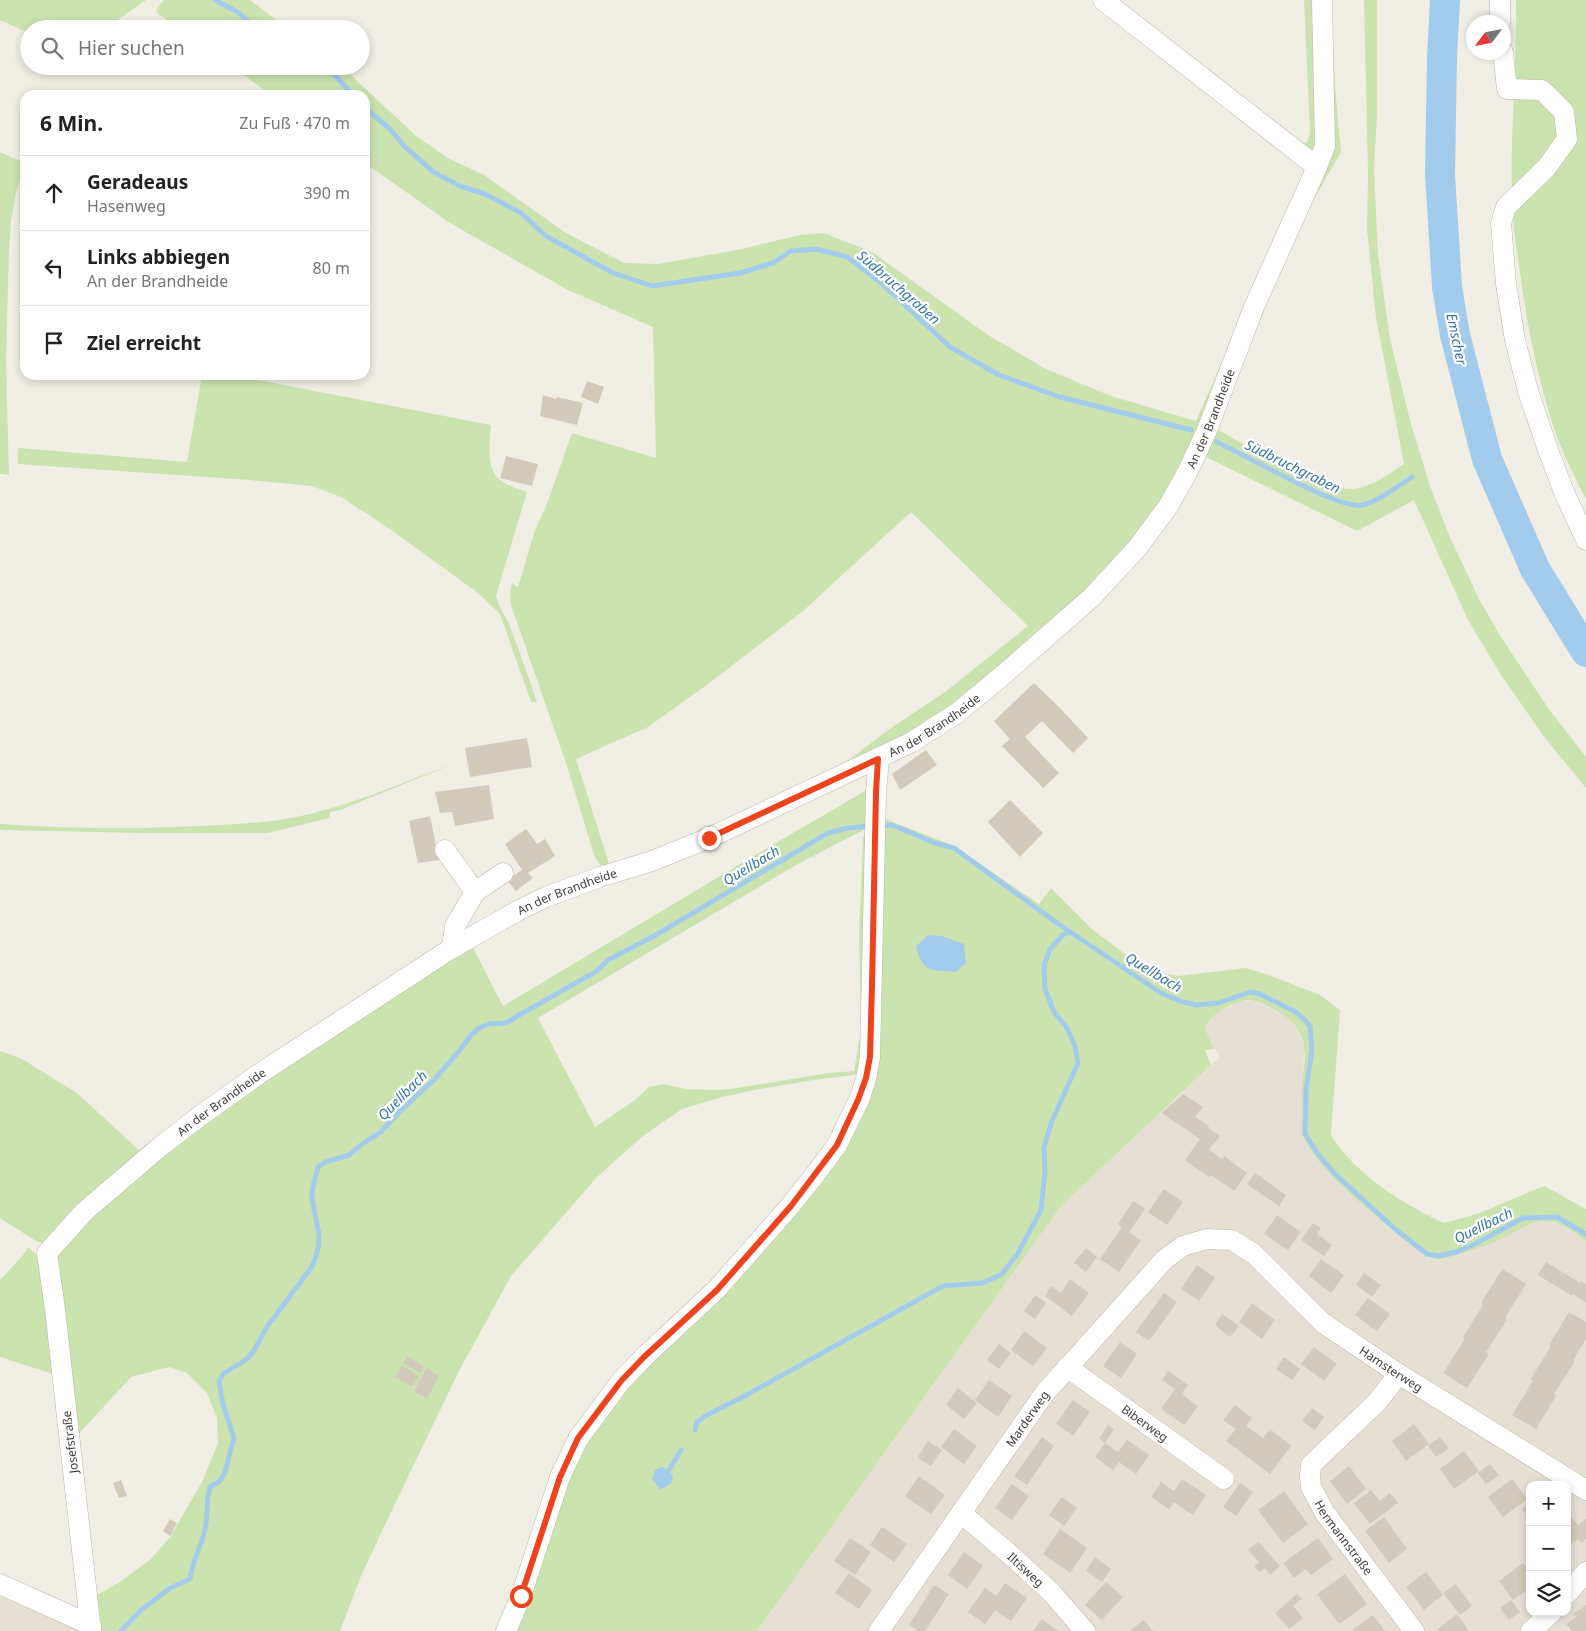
<!DOCTYPE html>
<html lang="de">
<meta charset="utf-8">
<style>
:root{--surface:#fff;--page:#f6f6f6;--text:#222;--muted:#767676;--line:#e0e0e0}
body{margin:0;font-family:"Noto Sans",sans-serif;background:var(--page);color:var(--text)}
.controls{position:absolute;right:15px;bottom:15px;display:grid;overflow:hidden;border-radius:10px;box-shadow:0 2px 8px #0003}
.controls button{width:45px;height:45px;display:grid;place-items:center;padding:0;border:0;border-bottom:1px solid var(--line);background:var(--surface);color:var(--text);font:25px sans-serif}
.compass{position:absolute;left:1466px;top:15px;width:45px;height:45px;border-radius:50%;background:var(--surface);box-shadow:0 2px 8px #0003;rotate:238deg}
.stop{position:absolute;width:15px;height:15px;margin:-11px;border:4px solid #ef431e;border-radius:50%;background:#fff}
.stop.end{background:#ef431e;border-color:#fff;box-shadow:0 1px 5px #0008}
.list{margin:0;padding:0;list-style:none}
h2{display:flex;justify-content:space-between;align-items:center;height:65px;margin:0;padding:0 20px;font-size:21px}
h2 small{font-size:16px;font-weight:400;color:var(--muted)}
.list li{display:grid;grid-template-columns:32px 1fr auto;gap:15px;align-items:center;box-sizing:border-box;height:75px;padding:0 20px;border-top:1px solid var(--line)}
.list b{display:block;font-size:19px;white-space:nowrap}
.list p{margin:0;font-size:16px;white-space:nowrap;color:var(--muted)}
.list em{font-size:16px;font-style:normal;color:var(--muted)}
.icon{flex:none;width:28px;height:28px;fill:none;stroke:currentColor;stroke-width:2;stroke-linecap:round;stroke-linejoin:round}
.map{position:relative;flex:none;width:1586px;height:1631px;overflow:hidden}
.search{position:absolute;background:var(--surface);box-shadow:0 2px 8px #0003;left:20px;top:20px;width:350px;height:55px;display:flex;align-items:center;gap:12px;box-sizing:border-box;padding:0 18px;border-radius:28px;color:var(--muted);font-size:19px}
.panel{position:absolute;background:var(--surface);box-shadow:0 2px 8px #0003;left:20px;top:90px;width:350px;height:290px;border-radius:15px}
.map>svg:first-child{display:block}
.residential{fill:#e5e0d3;fill-rule:evenodd}
.green{fill:#cbe4af;fill-rule:evenodd}
.water{fill:#a3ccec}
.lines{fill:none;stroke-linecap:round;stroke-linejoin:round}
.stream{stroke:#a3ccec;stroke-width:5}
.river{stroke:#a3ccec;stroke-width:30}
.building{fill:#d2cabb}
.minor-casing{stroke:#bcb6a8;stroke-width:21}
.minor{stroke:#fff;stroke-width:20}
.route{stroke:#ef431e;stroke-width:6}
.labels{text-anchor:middle;dominant-baseline:central;stroke-width:4.5;stroke-linejoin:round;paint-order:stroke}
.street-label{font-size:12px;fill:#433e35;stroke:#fff}
.water-label{font-size:14px;font-style:italic;fill:#3475a9;stroke:#fff}
</style>
<div class="map">
<svg width="1586" height="1631" viewBox="0 0 1586 1631">
<rect width="100%" height="100%" fill="#f1eee5"/>
<path class="residential" d="M1253,1000L1288,1017L1299,1031L1304,1048L1302,1109L1305,1141L1317,1158L1346,1190L1419,1251L1428,1258L1449,1257L1487,1244L1532,1223L1546,1221L1559,1224L1586,1241V1631H757L1061,1206L1220,1057L1209,1040L1205,1029L1207,1023L1218,1012L1228,1007L1240,1002ZM1530,1485H1567V1612H1530Z
M0,1575L86,1631H0Z"/>
<path class="green" d="M0,0H146L105,29H29V33L0,20Z
M164,0H250L288,29H180L156,12L158,6Z
M1304,0H1315L1317,146L1311,153L1300,142L1307,143L1310,132Z
M1331,0L1335,87L1341,152L1311,204L1251,337L1217,429C1244,445 1270,458 1298,471C1316,479 1333,489 1352,489C1371,488 1388,474 1404,464L1376,318L1367,229L1368,174L1364,0H1377V116L1374,169L1378,255L1390,339L1411,424L1430,486L1449,535L1479,599L1499,634L1548,708L1586,757V788L1545,738L1501,675L1468,620L1414,500L1357,531L1204,456L1139,552L1311,195Z
M1516,0H1586V499C1575,478 1564,456 1556,434C1539,384 1528,331 1521,279C1517,252 1512,224 1512,197C1510,131 1517,66 1516,0Z
M231,66H341L416,136L448,158L484,175L566,233L624,263L658,264L737,250L800,235L824,233L872,252L988,335L1046,369L1111,396L1196,421L1306,171V177L1227,359L1211,408L1192,455L1172,491L1144,533L1096,588L971,696L939,720L898,744L703,837L639,862L609,870C601,868 598,862 594,855L566,763L511,605L510,594L512,583L518,587L535,530L547,504L572,433L656,458L653,327L568,290L450,223L365,163V95H271ZM911,512L1028,626L945,692L891,728L850,759L795,790L724,822L679,844L629,863L610,867L576,759L648,727L708,684L803,611Z
M0,152L25,163L16,192L11,221L9,249L6,361L9,475L0,474Z
M202,375H232L491,425C490,442 485,469 501,481C508,486 519,489 527,492L496,596C498,606 505,615 509,624C519,650 528,676 537,702H531L500,614L478,593L390,529L341,497L312,486L249,480L18,464V448L187,462Z
M453,764L340,810L330,812V818L268,833H141L0,830V824C67,829 134,829 201,826C238,824 274,823 310,814C359,802 406,781 453,764Z
M872,787L879,822L796,865L538,1018L595,1127L635,1100L649,1087L663,1084L686,1089L713,1090L731,1089L829,1073L854,1071L861,1031L859,934L863,837L873,835L862,1074L813,1080L760,1089L726,1096L682,1109L643,1136L598,1176L511,1276L459,1371L392,1510L361,1576L340,1631H96L97,1595L117,1584L151,1559L170,1537L202,1482L218,1443L217,1418L207,1393L187,1373L169,1367L131,1377L75,1438L54,1263L71,1230L171,1145L470,942L503,1006L762,851Z
M883,818L954,846L1039,904L1051,888L1093,930L1125,954L1151,971L1178,976L1246,968L1269,975L1320,995L1340,1010L1331,1136C1358,1176 1401,1203 1444,1223L1477,1214L1544,1186L1586,1209V1241C1574,1233 1560,1221 1545,1221C1530,1222 1518,1230 1506,1237C1494,1243 1447,1260 1436,1259C1429,1258 1425,1255 1419,1251C1387,1224 1315,1172 1302,1133C1302,1116 1302,1100 1302,1083C1303,1072 1306,1059 1304,1048C1302,1027 1287,1015 1269,1007C1259,1002 1251,998 1240,1002C1226,1006 1210,1015 1205,1029L1214,1049L1205,1050L1211,1065L1061,1206L757,1631H509L580,1445L858,1114Z
M0,1051L22,1059L77,1093L139,1150L250,1070L43,1243L36,1241L0,1218Z
M28,1247L35,1253L41,1263L59,1376L0,1357V1280L24,1254Z"/>
<path class="water" d="M928,935L942,936L964,944L966,963L956,972C931,970 922,973 916,946Z
M662,1467L669,1470L673,1476L672,1483L660,1490L652,1478L655,1470Z"/>
<g class="lines">
<path class="stream" d="M215,0L239,13L256,29
M326,66L353,95
M365,108L389,128L405,147L435,173L460,186L485,194L504,204L521,213L546,236L613,273L652,286L740,273L773,263L791,251L816,249L847,257L879,281L950,347L999,375L1060,397L1191,430
M1217,442C1244,454 1340,511 1363,505C1379,501 1398,486 1412,477
M879,826L892,825L935,843L954,848L1057,923L1161,993L1180,1001L1196,1005L1218,1003L1250,992L1260,994L1294,1011L1304,1019L1310,1026L1312,1050L1306,1090L1305,1134L1318,1154L1335,1174L1394,1228L1427,1254L1439,1256L1456,1252L1473,1245L1523,1218L1557,1217L1586,1234
M695,1430L697,1422L707,1415L741,1398L943,1286L983,1283L1002,1274L1018,1253L1041,1210L1045,1172L1044,1147L1052,1121L1078,1063L1075,1046L1067,1028L1054,1012L1045,989L1044,965L1050,949L1064,934L1070,932
M669,1470L681,1450
M121,1631L140,1611L170,1588L190,1579C192,1562 201,1547 205,1530C208,1516 206,1501 210,1487L220,1481L225,1472L234,1438L223,1404L219,1381L223,1374L247,1359L253,1352L267,1327L311,1268C326,1239 316,1227 312,1198C311,1189 316,1176 318,1167L326,1162L349,1155L362,1144L381,1132L398,1113L435,1079L460,1050L471,1035L479,1028L488,1024L506,1023L521,1014L597,971L608,960L654,936L828,833L848,828L870,826"/>
<path class="river" d="M1445,0L1442,58L1440,174L1447,287L1455,335L1487,459L1535,569L1586,652"/>
</g>
<path class="building" d="M587,381L604,387L598,404L581,397Z
M543,395L556,399L557,397L583,403L577,425L540,416Z
M506,456L538,464L532,486L500,478Z
M1034,683L1058,706L1088,738L1073,753L1042,721L1025,737L1059,773L1043,788L1002,746L1010,739L994,721Z
M527,738L532,767L470,777L465,748Z
M926,750L937,765L900,790L892,774Z
M489,785L494,819L455,826L452,812L440,813L435,792Z
M1010,800L1043,833L1020,857L988,822Z
M430,816L439,860L418,863L409,821Z
M526,829L537,844L545,839L555,856L528,873L533,878L516,891L507,880L522,870L505,844Z
M1183,1094L1203,1107L1195,1117L1209,1126L1208,1128L1220,1136L1209,1150L1222,1159L1224,1156L1247,1173L1234,1191L1211,1175L1209,1177L1185,1160L1200,1139L1162,1113Z
M1255,1173L1286,1195L1279,1206L1247,1184Z
M1164,1189L1183,1202L1167,1225L1148,1212Z
M1133,1201L1145,1209L1129,1232L1141,1240L1119,1272L1100,1259L1122,1227L1118,1224Z
M1277,1215L1301,1232L1288,1250L1264,1234Z
M1313,1223L1321,1228L1317,1234L1332,1245L1324,1256L1301,1240Z
M1086,1248L1097,1257L1086,1272L1074,1263Z
M1321,1259L1344,1275L1331,1293L1309,1276Z
M1546,1262L1580,1283L1581,1281L1586,1284V1302L1573,1294L1572,1296L1538,1275Z
M1197,1265L1215,1278L1199,1301L1181,1289Z
M1502,1269L1526,1284L1505,1318L1507,1320L1486,1352L1489,1354L1467,1388L1443,1373L1465,1339L1463,1337L1483,1305L1481,1303Z
M1364,1273L1381,1285L1372,1297L1356,1285Z
M1070,1279L1089,1293L1072,1316L1045,1296L1051,1286L1061,1293Z
M1164,1293L1177,1302L1149,1341L1136,1332Z
M1035,1295L1046,1303L1035,1319L1024,1311Z
M1368,1298L1390,1314L1377,1331L1355,1315Z
M1252,1303L1275,1320L1262,1339L1239,1322Z
M1569,1312L1586,1322V1339L1573,1360L1575,1361L1554,1394L1556,1396L1536,1429L1512,1415L1533,1381L1530,1380L1551,1346L1549,1345Z
M1222,1314L1239,1326L1230,1337L1215,1325Z
M1024,1331L1047,1348L1033,1366L1011,1350Z
M1120,1342L1137,1354L1121,1378L1103,1366Z
M999,1344L1011,1353L999,1369L987,1360Z
M1314,1347L1337,1364L1324,1381L1301,1364Z
M407,1356L424,1366L420,1373L403,1363Z
M1284,1357L1300,1369L1292,1380L1276,1369Z
M402,1365L419,1376L412,1387L395,1377Z
M427,1368L439,1376L427,1399L414,1391Z
M1168,1371L1188,1385L1181,1394L1198,1406L1184,1425L1161,1409L1175,1389L1162,1380Z
M989,1380L1012,1396L998,1417L975,1400Z
M958,1388L977,1403L964,1419L946,1405Z
M1073,1400L1090,1412L1073,1436L1056,1424Z
M1235,1405L1252,1418L1246,1426L1263,1438L1270,1429L1291,1446L1270,1474L1226,1441L1236,1429L1223,1420Z
M1312,1408L1324,1417L1315,1430L1302,1421Z
M1414,1424L1429,1444L1406,1461L1392,1441Z
M1108,1425L1114,1429L1105,1443L1099,1438Z
M954,1429L977,1446L964,1464L941,1447Z
M1042,1437L1054,1446L1027,1485L1014,1476Z
M1440,1437L1449,1448L1436,1457L1428,1446Z
M1127,1440L1149,1455L1136,1474L1119,1462L1113,1470L1095,1457L1105,1443L1118,1452Z
M928,1441L942,1450L931,1466L917,1458Z
M1464,1451L1479,1471L1454,1489L1440,1469Z
M1490,1464L1499,1475L1486,1484L1478,1473Z
M1349,1466L1366,1489L1347,1504L1330,1481Z
M919,1476L945,1495L931,1514L905,1496Z
M1182,1479L1206,1495L1193,1515L1174,1502L1169,1509L1151,1497L1161,1482L1174,1491Z
M1512,1479L1527,1499L1503,1517L1488,1497Z
M121,1480L127,1496L119,1498L113,1483Z
M1240,1483L1253,1492L1236,1516L1223,1507Z
M1012,1484L1029,1496L1012,1520L995,1508Z
M1371,1490L1380,1501L1390,1493L1398,1503L1370,1524L1354,1503Z
M1284,1491L1308,1524L1283,1543L1258,1510Z
M1062,1497L1077,1508L1064,1526L1049,1515Z
M1530,1498V1513L1527,1515L1522,1509L1528,1504L1526,1501Z
M1384,1517L1407,1549L1389,1563L1365,1531Z
M1572,1518L1578,1525L1586,1519V1539L1581,1543L1578,1539L1567,1547V1522Z
M170,1519L177,1523L170,1536L163,1531Z
M882,1527L907,1544L894,1562L870,1545Z
M1060,1529L1087,1548L1070,1573L1043,1554Z
M850,1538L871,1552L855,1575L834,1561Z
M1318,1538L1333,1559L1311,1575L1306,1569L1294,1578L1283,1563Z
M1258,1541L1280,1566L1270,1575L1265,1568L1260,1572L1254,1566L1259,1562L1248,1550Z
M964,1552L983,1566L967,1589L948,1575Z
M1095,1557L1111,1569L1102,1582L1086,1571Z
M1523,1563L1530,1573V1588L1513,1600L1499,1581Z
M1426,1572L1443,1595L1424,1610L1406,1587Z
M849,1573L872,1590L859,1609L835,1593Z
M1345,1574L1367,1604L1339,1624L1317,1594Z
M1106,1582L1123,1597L1102,1620L1085,1605Z
M1005,1583L1027,1598L1011,1621L995,1610L985,1624L968,1612L985,1588L996,1596Z
M1456,1584L1472,1606L1460,1615L1443,1593Z
M934,1585L949,1594L925,1631H918L909,1625Z
M1297,1594L1302,1599L1293,1606L1303,1618L1289,1629L1275,1613Z
M1511,1600L1520,1612L1509,1620L1500,1608Z
M1586,1605V1631H1572L1566,1624L1576,1617L1573,1614Z
M1457,1614L1469,1631H1440L1438,1629Z
M1373,1615L1385,1631H1354L1353,1629Z
M1042,1619L1058,1631H1033Z
M1144,1620L1153,1631H1130Z"/>
<g class="lines">
<g class="minor-casing">
<g id="minor">
<path d="M1103,0L1317,167"/>
<path d="M1500,0V22"/>
<path d="M1503,52L1507,89L1542,90L1564,112L1567,139L1547,167L1506,207L1501,223L1506,284L1515,340L1528,391L1548,450L1564,492L1586,540"/>
<path d="M445,850L475,892"/>
<path d="M452,948L455,926L475,892L503,873"/>
<path id="s1" d="M1067,1367L1224,1479"/>
<path id="s2" d="M1399,1374L1377,1402L1311,1465L1310,1476L1311,1487L1325,1513L1414,1631"/>
<path id="s3" d="M961,1513L1006,1551L1051,1592L1085,1631"/>
<path d="M0,1584L91,1625"/>
<path d="M1567,1594L1586,1572"/>
<path id="s4" d="M91,1631L55,1309L47,1253L85,1211L161,1146L200,1116L259,1074L449,950L517,911L546,897L600,877L652,861L709,838L912,742L957,713L1003,675L1092,597L1138,547L1169,505L1189,469L1207,430L1254,307L1317,167L1325,146L1322,0"/>
<path d="M506,1631L521,1596L560,1477L578,1439L621,1381L644,1357L717,1289L791,1205L817,1172L837,1145L859,1100L866,1079L870,1057L876,792L879,759"/>
<path id="s5" d="M879,1631L1044,1394L1165,1259L1183,1246L1207,1239L1232,1240L1254,1254L1323,1323L1399,1374L1586,1490"/>
<path d="M1531,1631L1552,1612"/>
</g>
</g>
<use href="#minor" class="minor"/>
</g>
<g class="lines">
<path class="route" d="M521,1596L560,1477L578,1438L621,1381L644,1357L717,1290L791,1206L837,1145L858,1100L866,1078L870,1057L872,985L876,792L878,759L709,838"/>
</g>
<g class="labels">
<g class="street-label">
<text stroke="none"><textPath href="#s4" startOffset="1842">An der Brandheide</textPath></text>
<text stroke="none"><textPath href="#s4" startOffset="1422">An der Brandheide</textPath></text>
<text stroke="none"><textPath href="#s4" startOffset="1018">An der Brandheide</textPath></text>
<text stroke="none"><textPath href="#s4" startOffset="612">An der Brandheide</textPath></text>
<text stroke="none"><textPath href="#s5" startOffset="748">Hamsterweg</textPath></text>
<text stroke="none"><textPath href="#s5" startOffset="259">Marderweg</textPath></text>
<text stroke="none"><textPath href="#s1" startOffset="96">Biberweg</textPath></text>
<text transform="translate(70 1442) rotate(-97)">Josefstraße</text>
<text stroke="none"><textPath href="#s2" startOffset="209">Hermannstraße</textPath></text>
<text stroke="none"><textPath href="#s3" startOffset="86">Iltisweg</textPath></text>
</g>
<g class="water-label">
<text transform="translate(899 287) rotate(41)">Südbruchgraben</text>
<text transform="translate(1457 339) rotate(78)">Emscher</text>
<text transform="translate(1293 466) rotate(26)">Südbruchgraben</text>
<text transform="translate(751 865) rotate(-31)">Quellbach</text>
<text transform="translate(1154 972) rotate(31)">Quellbach</text>
<text transform="translate(402 1095) rotate(-45)">Quellbach</text>
<text transform="translate(1483 1225) rotate(-26)">Quellbach</text>
</g>
</g>
</svg>
<div class="controls">
<button>+</button>
<button>−</button>
<button><svg class="icon" aria-label="layers" viewBox="0 0 24 24"><path d="M12 4l9 5-9 5-9-5zM3 14l9 5 9-5"/></svg></button>
</div>
<svg class="compass" viewBox="-18 -18 36 36"><path d="M0-13l5 13h-10z" fill="#e53935"/><path d="M0 13l5-13h-10z" fill="#767676"/></svg>
<div class="stop" style="left:521px;top:1596px"></div>
<div class="stop end" style="left:709px;top:838px"></div>
<div class="search"><svg class="icon" aria-label="search" viewBox="0 0 24 24"><circle cx="10" cy="10" r="6"/><path d="M15 15l6 6"/></svg>Hier suchen</div>
<section class="panel">
<h2>6 Min.<small>Zu Fuß · 470 m</small></h2>
<ul class="list">
<li><svg class="icon" aria-label="ahead" viewBox="0 0 24 24"><path d="M12 20V5M6 11l6-6 6 6"/></svg><div><b>Geradeaus</b><p>Hasenweg</p></div><em>390 m</em></li>
<li><svg class="icon" aria-label="left" viewBox="0 0 24 24"><path d="M17 20v-9H6M10 6l-5 5 5 5"/></svg><div><b>Links abbiegen</b><p>An der Brandheide</p></div><em>80 m</em></li>
<li><svg class="icon" aria-label="arrive" viewBox="0 0 24 24"><path d="M6 21V4h12l-3 4 3 4H6"/></svg><div><b>Ziel erreicht</b></div></li>
</ul>
</section>
</div>
